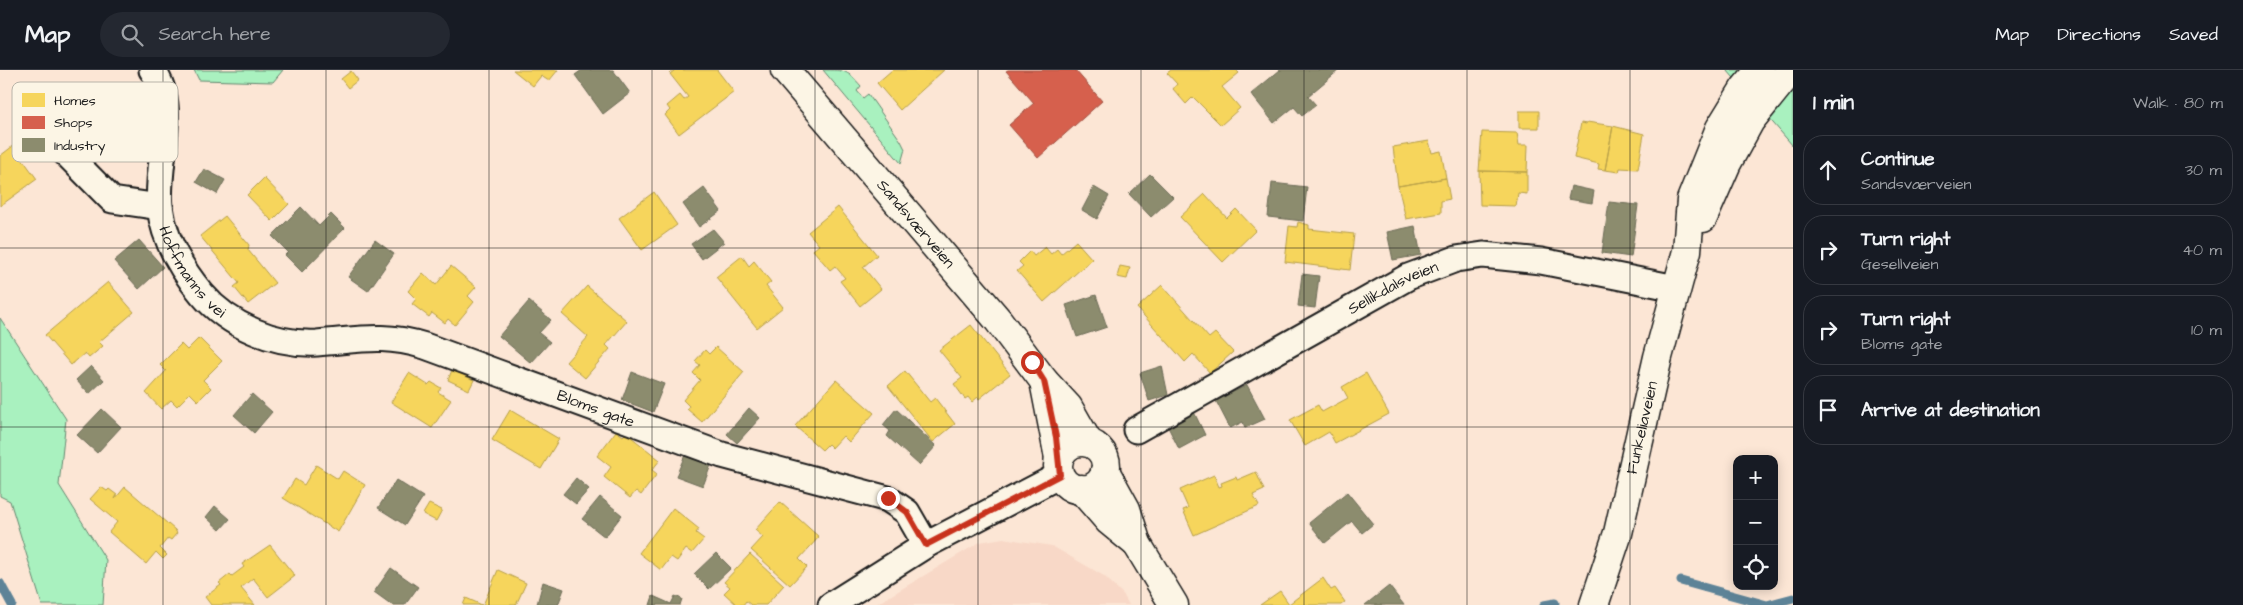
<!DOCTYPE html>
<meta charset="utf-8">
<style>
:root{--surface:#171b24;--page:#242831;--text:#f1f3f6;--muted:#9ea1a6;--line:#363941}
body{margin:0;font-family:"Architects Daughter",sans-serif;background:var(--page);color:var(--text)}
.controls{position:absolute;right:15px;bottom:15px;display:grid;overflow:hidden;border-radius:10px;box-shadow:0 2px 12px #0003}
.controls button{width:45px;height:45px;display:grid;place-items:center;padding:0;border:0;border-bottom:1px solid var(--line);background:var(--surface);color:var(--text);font:25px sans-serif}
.stop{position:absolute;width:15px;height:15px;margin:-11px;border:4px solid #c8321e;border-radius:50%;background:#fff}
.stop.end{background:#c8321e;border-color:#fff;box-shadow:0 1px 5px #0008}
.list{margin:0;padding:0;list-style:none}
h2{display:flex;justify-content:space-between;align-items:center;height:65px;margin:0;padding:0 20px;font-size:21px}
h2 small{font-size:16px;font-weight:400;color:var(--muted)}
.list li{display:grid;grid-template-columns:32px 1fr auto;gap:15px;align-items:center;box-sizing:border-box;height:70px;margin:0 10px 10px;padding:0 10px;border:1px solid var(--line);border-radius:20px}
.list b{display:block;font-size:19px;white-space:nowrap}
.list p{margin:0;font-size:16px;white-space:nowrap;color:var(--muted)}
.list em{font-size:16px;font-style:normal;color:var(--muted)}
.icon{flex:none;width:28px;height:28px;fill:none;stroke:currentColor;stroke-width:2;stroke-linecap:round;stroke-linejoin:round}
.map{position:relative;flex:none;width:1793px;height:535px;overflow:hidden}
header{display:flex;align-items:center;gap:30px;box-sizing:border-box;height:70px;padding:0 25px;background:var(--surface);border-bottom:1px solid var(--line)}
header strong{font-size:24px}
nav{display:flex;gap:28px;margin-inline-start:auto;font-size:18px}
.search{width:350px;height:45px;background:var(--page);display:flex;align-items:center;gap:12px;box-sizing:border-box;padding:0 18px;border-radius:28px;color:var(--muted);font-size:19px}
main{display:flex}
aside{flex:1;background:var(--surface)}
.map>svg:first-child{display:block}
.built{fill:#f8d8c7}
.green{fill:#a9f1bf;stroke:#62866e}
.homes{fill:#f6d55c;stroke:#b59e49}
.shops{fill:#d6604d;stroke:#9e4c3e}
.industry{fill:#8c8c6e;stroke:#6a6a55}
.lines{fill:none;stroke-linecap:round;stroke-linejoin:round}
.stream{stroke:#5d8397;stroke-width:9}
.minor-casing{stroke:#1c1c1c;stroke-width:29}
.tertiary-casing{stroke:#1c1c1c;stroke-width:31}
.minor{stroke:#fcf5e5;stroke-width:25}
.tertiary{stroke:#fcf5e5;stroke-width:28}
.route{stroke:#c8321e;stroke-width:6}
.grid{fill:none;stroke:#1c1c1c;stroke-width:1;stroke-opacity:0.55}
.labels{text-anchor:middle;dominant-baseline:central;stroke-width:5;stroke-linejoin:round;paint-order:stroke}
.street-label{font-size:16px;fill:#1c1c1c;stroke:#fcf5e5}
.key{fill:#fcf5e5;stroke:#b9b4a9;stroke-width:1}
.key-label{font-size:14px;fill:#1c1c1c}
</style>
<header>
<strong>Map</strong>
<div class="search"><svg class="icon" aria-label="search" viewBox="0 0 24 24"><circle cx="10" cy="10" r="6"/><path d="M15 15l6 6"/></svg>Search here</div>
<nav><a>Map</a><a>Directions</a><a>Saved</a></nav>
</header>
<main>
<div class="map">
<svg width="1793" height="535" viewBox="0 0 1793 535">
<rect width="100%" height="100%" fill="#fce6d5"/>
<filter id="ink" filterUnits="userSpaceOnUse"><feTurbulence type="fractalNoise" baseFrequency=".02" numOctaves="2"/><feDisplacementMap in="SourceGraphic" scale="10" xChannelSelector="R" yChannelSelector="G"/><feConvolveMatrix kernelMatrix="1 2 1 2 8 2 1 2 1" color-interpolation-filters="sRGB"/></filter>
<g filter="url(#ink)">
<path class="built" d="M1003,468L1052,476L1104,506L1123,524L1129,535H875L980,472Z"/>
<path class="green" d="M194,0H283L273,12L199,10Z
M823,0C845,0 847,0 861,16L857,21L863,28L868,24L901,71L905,79L901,93Z
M1727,0H1793V76Z
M0,248L66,349L59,415L106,490L103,535H42L10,431L0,426Z"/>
<path class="homes" d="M513,0H558L549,11L541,6L533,16Z
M675,0H717L734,22L679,64L665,45L670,40L667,36L680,25L684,30L688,27L670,4Z
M892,0H944L900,40L877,13Z
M1171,0H1236L1239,3L1222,17L1240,38L1221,55L1193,27L1186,34L1173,19L1177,14L1167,3Z
M351,1L358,10L348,18L341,9Z
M1519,41H1539V58H1519Z
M1587,52L1613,56L1605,100L1598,99L1599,94L1574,88L1581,53L1586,54Z
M1613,56L1644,64L1638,99L1620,98L1619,102L1605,100Z
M1482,62L1517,63L1519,75H1528L1527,102L1479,101Z
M1429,71L1432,83L1441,81L1446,108L1398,116L1393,77Z
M13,76L37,109L0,136V86Z
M1479,101L1527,102V124L1518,123L1516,136L1480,135Z
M264,108L289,134L272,151L247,125Z
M1446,108L1450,129L1441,131V143L1406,149L1398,116Z
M654,122L677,155L642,180L619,148Z
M1205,124L1227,148L1236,139L1256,160L1223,192L1180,147Z
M838,137L877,185L863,197L881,219L860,236L840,211L845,208L835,196L830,200L813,180L819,175L808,162Z
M225,146L249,175L248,180L275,213L248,234L234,217L239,213L200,166Z
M1298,152L1309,155V159L1354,164L1350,200L1285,192L1289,156L1297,157Z
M1076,171L1092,189L1044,232L1017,201L1023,196L1019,192L1030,181L1034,186L1045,177L1051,184L1057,179L1061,184Z
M742,186L749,196L754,191L771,212L766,216L783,237L757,258L716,207Z
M451,196L476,217L468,226L474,232L455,255L448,249L445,253L432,243L429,247L412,234L416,229L408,221L423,203L436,215Z
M1120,196L1130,198L1127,209L1117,207Z
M108,212L134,242L99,272L103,276L89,288L85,283L71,295L45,265Z
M1162,215L1209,268L1215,263L1233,282L1210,303L1193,284L1185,292L1137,238Z
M587,216L627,251L606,275L610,279L585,308L566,292L588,267L562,244Z
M971,255L1010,304L979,329L978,327L972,332L968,327L965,329L954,314L962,308L939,280Z
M199,268L222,291L203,310L211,318L198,331L190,323L177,336L171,330L161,339L146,323L166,301L160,295L181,274L187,280Z
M716,277L744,302L702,352L687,339L689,336L683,330L700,310L693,303L700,295L695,291L705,280L709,284Z
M452,300L474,310L469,320L448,310Z
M905,301L930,332L935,328L955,354L933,372L888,316Z
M409,303L428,315L431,312L441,318L438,322L451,330L432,358L391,332Z
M1366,303L1389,344L1335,373L1329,362L1305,376L1290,350L1318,335L1322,342L1348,328L1342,317Z
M836,310L874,343L849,372L843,366L832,378L828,374L822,380L795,356Z
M510,340L559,369L541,399L492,370Z
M616,361L623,366L626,363L660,390L652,400L657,404L641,425L636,421L630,428L604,407L611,397L597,386Z
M316,395L338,409L343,401L365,415L338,462L283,428L295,409L304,415Z
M1256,402L1264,420L1253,425L1259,436L1194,465L1183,440L1188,438L1180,420L1214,405L1219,417L1222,416L1221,413L1236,407L1237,410Z
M101,417L107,421L109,419L117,425L115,429L125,417L175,460L177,463L171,470L168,468L160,478L167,485L163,489L156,482L146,494L109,462L117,452L90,429Z
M780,432L819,467L799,489L807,497L790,515L751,480L763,467L755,460Z
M429,434L442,440L436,451L423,444Z
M673,438L699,459L696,463L704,469L692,483L686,479L677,491L671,487L661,500L639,483Z
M270,475L295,506L268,527L253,508L241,518L255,535H211L205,527L221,515L219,513L230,504L232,506L244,497L242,494Z
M750,484L784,515L766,535H751L746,531L743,535H737L724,523L730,517L724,512Z
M498,500L526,513L516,535H483Z
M1323,508L1331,520L1335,518L1345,532L1341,535H1260L1280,521L1289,534Z
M466,528L482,535H463Z"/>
<path class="shops" d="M1008,0H1075L1102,31L1038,88L1009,55L1034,33L1006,1Z"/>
<path class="industry" d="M582,0H613L630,23L603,44L575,5Z
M1280,0H1339L1308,26L1316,35L1302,46L1294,37L1274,53L1251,24Z
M204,99L225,110L217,124L196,112Z
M1150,104L1173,127L1151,147L1129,124Z
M1272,113L1307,117L1303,151L1268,147Z
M1571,116L1594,121L1592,133L1568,129Z
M1094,117L1109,126L1097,149L1082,140Z
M704,118L721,141L699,157L683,134Z
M1609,132L1638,135L1631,187L1602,183Z
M301,137L319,156L331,144L345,158L302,202L285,185L288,182L272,166Z
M1415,156L1421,185L1393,190L1387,162Z
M713,159L724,172L702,189L691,174Z
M139,170L163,197L139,219L114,191Z
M375,170L394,184L368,221L348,207Z
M1302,204L1319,206L1315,238L1298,236Z
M1096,225L1107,257L1077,267L1066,235Z
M529,231L551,250L539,263L550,272L531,293L499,266Z
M91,296L104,310L89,324L76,310Z
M1162,296L1168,325L1149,331L1140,303Z
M632,302L664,314L653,342L622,330Z
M1247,315L1265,349L1245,358L1243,352L1230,358L1216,331Z
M252,324L272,342L254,363L234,345Z
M749,338L760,348L737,373L727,364Z
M102,339L121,357L97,383L77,365Z
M896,339L936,376L919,395L887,366L890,361L883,355Z
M1193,340L1205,365L1179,379L1166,353Z
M685,385L711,395L703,416L676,406Z
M576,408L589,419L576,434L563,424Z
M396,410L423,427L405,455L378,438Z
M1347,422L1373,454L1362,463L1352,451L1325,473L1309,453Z
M600,427L622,445L605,467L582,449Z
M215,436L230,449L220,460L206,447Z
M716,483L731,498L709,519L694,504Z
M391,498L418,517L405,535H392L374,522Z
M543,512L564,519L558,535L537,534Z
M1389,516L1404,535H1365Z
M653,526L671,534L675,526L682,529L680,535H650Z"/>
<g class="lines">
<path class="stream" d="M1681,511L1767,535L1793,528
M0,513L12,535
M1544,535L1555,533"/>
<g class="minor-casing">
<g id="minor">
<path id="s1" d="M152,0C180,34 155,95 160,137C164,170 181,199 202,224C229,256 275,275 317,273C359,270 383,263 425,276L722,385L888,429L907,442L926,475"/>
<path d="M39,56L112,130L160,137"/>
<path id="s2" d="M1136,360L1408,207L1456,189L1483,185L1541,191L1676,218"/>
<path d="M831,535L926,475L1060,405"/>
</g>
</g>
<g class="tertiary-casing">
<g id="tertiary">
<path id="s3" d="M785,0L998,250L1044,311L1068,337L1088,372"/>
<path d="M1703,148L1727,93L1750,51L1791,0"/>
<path d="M1044,311L1059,388"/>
<circle cx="1082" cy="396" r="24"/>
<path d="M1105,401L1126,439L1137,474L1174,535"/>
<path d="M1081,419L1109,451L1137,474"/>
<path id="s4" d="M1594,535L1618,463L1658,287L1687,181L1691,130L1720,58L1744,19L1760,0"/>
</g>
</g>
<use href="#minor" class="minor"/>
<use href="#tertiary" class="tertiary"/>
</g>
</g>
<g class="lines" filter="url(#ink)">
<path class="route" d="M888,428L907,442L926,475L1060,405L1056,367L1044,311L1032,292"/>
</g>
<path class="grid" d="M163,0V535M326,0V535M489,0V535M652,0V535M815,0V535M978,0V535M1141,0V535M1304,0V535M1467,0V535M1630,0V535M0,178H1793M0,357H1793"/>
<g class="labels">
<g class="street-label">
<text stroke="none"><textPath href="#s3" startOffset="202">Sandsværveien</textPath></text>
<text stroke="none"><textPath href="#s1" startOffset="214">Hoffmanns vei</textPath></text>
<text stroke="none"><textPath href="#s2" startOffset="294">Sellikdalsveien</textPath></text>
<text stroke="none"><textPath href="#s1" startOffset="658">Bloms gate</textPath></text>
<text stroke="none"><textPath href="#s4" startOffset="184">Funkeliaveien</textPath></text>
</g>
</g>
<rect x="12" y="12" width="166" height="80" rx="8" class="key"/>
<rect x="22" y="23" width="23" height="14" fill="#f6d55c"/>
<rect x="22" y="46" width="23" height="13" fill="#d6604d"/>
<rect x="22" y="68" width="23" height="14" fill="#8c8c6e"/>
<g class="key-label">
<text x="54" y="35">Homes</text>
<text x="54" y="57">Shops</text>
<text x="54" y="80">Industry</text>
</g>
</svg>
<div class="controls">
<button>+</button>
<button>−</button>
<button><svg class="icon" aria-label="locate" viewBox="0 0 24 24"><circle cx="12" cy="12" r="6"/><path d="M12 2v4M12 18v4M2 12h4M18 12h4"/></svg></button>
</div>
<div class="stop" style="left:1032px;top:292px"></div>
<div class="stop end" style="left:888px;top:428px"></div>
</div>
<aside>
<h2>1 min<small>Walk · 80 m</small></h2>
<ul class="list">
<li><svg class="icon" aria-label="ahead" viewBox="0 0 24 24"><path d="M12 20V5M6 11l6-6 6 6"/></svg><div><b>Continue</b><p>Sandsværveien</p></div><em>30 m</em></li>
<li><svg class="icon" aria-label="right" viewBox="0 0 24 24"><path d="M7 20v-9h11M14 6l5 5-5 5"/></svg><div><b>Turn right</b><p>Gesellveien</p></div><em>40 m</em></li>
<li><svg class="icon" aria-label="right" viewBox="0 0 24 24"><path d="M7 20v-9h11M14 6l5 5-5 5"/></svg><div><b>Turn right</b><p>Bloms gate</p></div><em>10 m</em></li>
<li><svg class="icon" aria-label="arrive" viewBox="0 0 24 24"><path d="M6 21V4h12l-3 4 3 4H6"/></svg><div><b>Arrive at destination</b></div></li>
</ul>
</aside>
</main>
